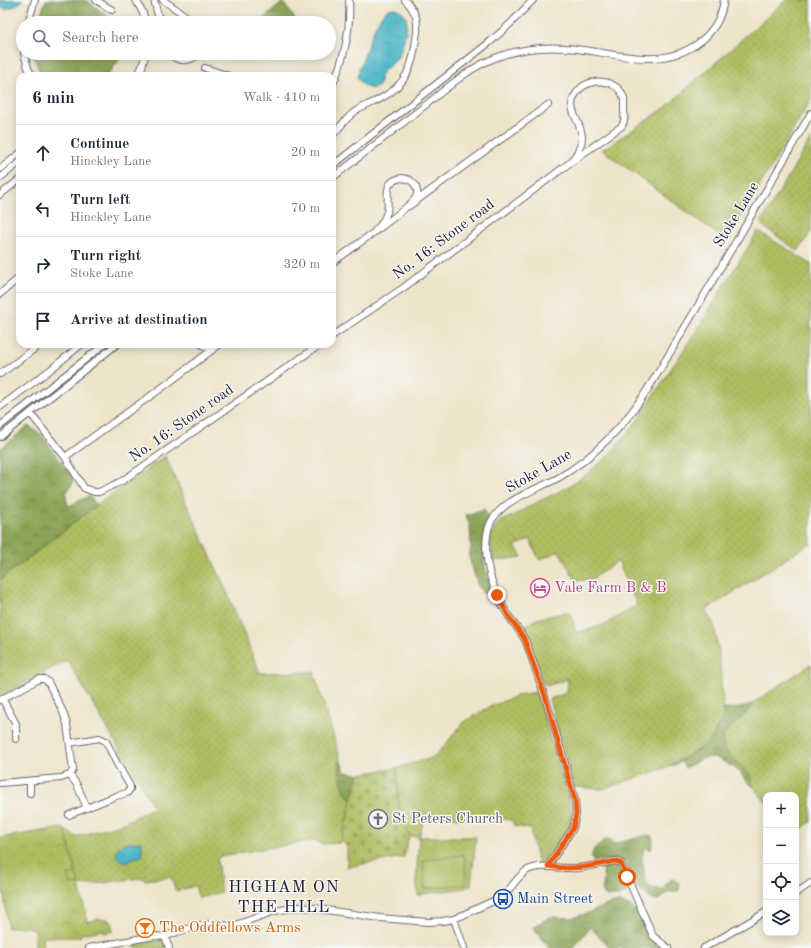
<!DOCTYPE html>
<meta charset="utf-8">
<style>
:root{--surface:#fff;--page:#f6f6f7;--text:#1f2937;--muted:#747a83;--line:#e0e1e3}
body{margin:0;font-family:"Old Standard TT",serif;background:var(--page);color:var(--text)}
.controls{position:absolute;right:12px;bottom:12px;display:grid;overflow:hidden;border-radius:8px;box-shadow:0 2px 10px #0003}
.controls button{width:36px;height:36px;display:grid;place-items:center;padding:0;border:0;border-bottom:1px solid var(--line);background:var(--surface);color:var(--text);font:20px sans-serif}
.stop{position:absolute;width:12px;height:12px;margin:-9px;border:3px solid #ea580c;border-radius:50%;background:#fff}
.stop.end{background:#ea580c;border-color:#fff;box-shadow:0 1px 4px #0008}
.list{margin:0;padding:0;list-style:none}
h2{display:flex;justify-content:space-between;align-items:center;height:52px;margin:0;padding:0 16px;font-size:17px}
h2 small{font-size:13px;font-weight:400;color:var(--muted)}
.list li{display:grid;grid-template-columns:26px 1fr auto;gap:12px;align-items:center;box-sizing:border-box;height:56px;padding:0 16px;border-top:1px solid var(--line)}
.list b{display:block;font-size:15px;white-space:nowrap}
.list p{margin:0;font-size:13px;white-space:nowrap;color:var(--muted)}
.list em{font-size:13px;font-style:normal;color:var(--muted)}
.icon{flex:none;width:22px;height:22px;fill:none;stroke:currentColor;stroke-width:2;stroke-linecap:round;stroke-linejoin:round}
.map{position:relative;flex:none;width:811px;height:948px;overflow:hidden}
.search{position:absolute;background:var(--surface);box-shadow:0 2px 10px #0003;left:16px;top:16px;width:320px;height:44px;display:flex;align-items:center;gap:10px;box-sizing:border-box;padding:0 14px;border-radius:22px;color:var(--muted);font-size:15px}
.panel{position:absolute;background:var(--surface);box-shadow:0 2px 10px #0003;left:16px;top:72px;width:320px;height:276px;border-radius:12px}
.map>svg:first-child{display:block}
.grass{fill:url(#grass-dots);stroke:#68704e}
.forest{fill:url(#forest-crowns);stroke:#566348}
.cemetery{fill:url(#cemetery-stones);stroke:#68704e}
.park{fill:url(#park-crowns);stroke:#68704e}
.garden{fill:#afbd60;stroke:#68704e}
.water{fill:url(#water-ripples);stroke:#356c80}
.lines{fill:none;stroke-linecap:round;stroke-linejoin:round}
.minor-casing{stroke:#69666d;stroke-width:8}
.minor{stroke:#fff;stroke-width:6}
.route{stroke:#ea580c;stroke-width:5}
.labels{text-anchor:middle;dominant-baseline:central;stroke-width:3;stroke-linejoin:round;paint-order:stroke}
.street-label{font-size:15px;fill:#22223b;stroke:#f6f6f2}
.hotel-label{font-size:15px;fill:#b23c85;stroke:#f6f6f2;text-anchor:start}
.worship-label{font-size:15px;fill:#5b616d;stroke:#f6f6f2;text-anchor:start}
.transit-label{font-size:15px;fill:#164399;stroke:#f6f6f2;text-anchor:start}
.food-label{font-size:15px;fill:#c56008;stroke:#f6f6f2;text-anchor:start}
.quarter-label{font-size:17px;letter-spacing:1px;fill:#22223b;stroke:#f6f6f2}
</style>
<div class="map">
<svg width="811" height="948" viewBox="0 0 811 948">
<defs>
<pattern id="grass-dots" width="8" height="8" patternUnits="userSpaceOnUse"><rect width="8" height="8" fill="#afbd60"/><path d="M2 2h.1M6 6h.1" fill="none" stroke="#96a254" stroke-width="1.8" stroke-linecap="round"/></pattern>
<pattern id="forest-crowns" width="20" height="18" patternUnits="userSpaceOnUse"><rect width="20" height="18" fill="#8ba456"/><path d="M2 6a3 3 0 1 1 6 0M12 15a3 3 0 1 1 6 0" fill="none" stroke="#718548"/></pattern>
<pattern id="cemetery-stones" width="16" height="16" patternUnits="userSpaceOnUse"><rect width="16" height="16" fill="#afbd60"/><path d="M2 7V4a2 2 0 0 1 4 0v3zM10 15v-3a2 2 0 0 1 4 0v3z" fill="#96a254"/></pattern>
<pattern id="park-crowns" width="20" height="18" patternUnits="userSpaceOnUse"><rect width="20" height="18" fill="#afbd60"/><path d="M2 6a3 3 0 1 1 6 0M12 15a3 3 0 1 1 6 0" fill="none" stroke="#96a254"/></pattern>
<pattern id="water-ripples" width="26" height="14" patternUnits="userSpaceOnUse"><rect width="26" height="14" fill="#48b5c5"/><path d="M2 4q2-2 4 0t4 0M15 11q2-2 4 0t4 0" fill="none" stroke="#3c93a1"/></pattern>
</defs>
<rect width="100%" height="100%" fill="#f6f6f2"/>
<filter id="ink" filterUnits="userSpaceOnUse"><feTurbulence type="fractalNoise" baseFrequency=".025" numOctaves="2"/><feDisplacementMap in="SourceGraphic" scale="8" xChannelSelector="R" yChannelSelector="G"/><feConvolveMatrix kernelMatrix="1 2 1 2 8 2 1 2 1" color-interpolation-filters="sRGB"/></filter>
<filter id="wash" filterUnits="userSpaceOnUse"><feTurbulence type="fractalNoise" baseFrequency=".012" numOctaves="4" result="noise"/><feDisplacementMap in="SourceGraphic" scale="16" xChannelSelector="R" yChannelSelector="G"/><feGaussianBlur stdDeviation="0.9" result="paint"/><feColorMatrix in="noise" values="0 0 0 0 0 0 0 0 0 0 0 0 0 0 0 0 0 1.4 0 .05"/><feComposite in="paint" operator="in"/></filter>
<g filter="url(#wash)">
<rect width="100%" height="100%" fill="#eee4ca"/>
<path class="grass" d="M786,0H811V100L727,241L602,150L665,108Z
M811,138V232L798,251L763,226L761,223Z
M758,231L811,264V546L809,544L706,610L714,625L719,652L724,716L711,739L704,746L668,767L603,789L574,787L549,699L567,693L568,679L546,686L543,683L522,627L537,619L571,611L576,633L604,625L637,605L618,561L592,579L576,581L559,551L539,560L530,539L515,546L522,557L493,561L490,538L498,523L518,513L539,501L550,496L571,485L588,473L605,459L631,430L696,331Z
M165,456L228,594L260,673L314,672L341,761L339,762C341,777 341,790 352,801L341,840L339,843L320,844L315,840L221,856L217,859L221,892L199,898L195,886L176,891L171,877L146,880L141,878L79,886L65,830L76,837L124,823L154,807L67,660L0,696V580L97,505Z
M811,664V822L796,832V795H766V803L753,786L750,776L726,752L722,742V735L750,709L752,704Z
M536,692L571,807C571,834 557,848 538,865L530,829L514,826L512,820L486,817L478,821L426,813L419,837H476L471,885L465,888L423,894L418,896L417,886L416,881L419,837L409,836L399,807L397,768L432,758L440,751L463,723L489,707L519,695Z
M163,940L166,948H135L134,943Z"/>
<path class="forest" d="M46,0H86L117,23H37Z
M283,2L298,23H258Z
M33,53H123L116,64L107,76H41Z
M28,426L41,434L73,478C74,492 60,488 69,506L89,496L97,505L0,580V449Z
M484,509L488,517L483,539L484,562L491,590L483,594L477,583L469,557L471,548L470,526L466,515Z
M752,704L750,709L722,735C721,758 741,760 750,776C751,779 752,783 753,786L748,783L738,770L715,757L703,758L685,768L682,762L668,767L704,746L711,739L724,716V709L740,708Z
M341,761L344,772L359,774L352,801C344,793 336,771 341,761Z
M647,835L652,836L653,842L651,850L645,847C644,851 642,856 642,859C642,863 644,865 644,869C644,884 646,890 664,889L665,885L671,879L675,880L680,884L679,890L677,892H668L661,898L655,901L649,898L646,892L636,888L627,863L617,859L593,861L592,859C591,848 599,844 608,838L614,844Z
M612,864C622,869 626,883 627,893L618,896H605L602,891L604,881L602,867Z
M619,902C646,910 636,919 651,937C654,941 658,944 662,948H610L590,927L573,948H549L533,927L550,917L573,918L591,912L609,904Z"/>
<path class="cemetery" d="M397,768L399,807L409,836L404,857L347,867V847L341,840L359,774Z"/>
<path class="park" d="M62,828L65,830L88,922L96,919H108L109,922H111L113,931L104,933L103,930L81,934L80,937H43V948H35V930C27,925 17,927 8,928L0,862V838Z"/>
<path class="garden" d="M464,855L467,884L425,889L423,860Z
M76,873L79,884L71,885L68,875Z"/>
<path class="water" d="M0,0H23L15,6L5,10L0,5Z
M395,8C412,13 407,30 403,43C402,46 401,51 399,55C395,63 387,67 382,73C379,76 381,81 380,85C371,93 362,86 357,77L359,70C365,56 375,15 389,9C391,8 393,8 395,8Z
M135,842H142V856L130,859L129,863C121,861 117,859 116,852C120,843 126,843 135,842Z"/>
</g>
<g filter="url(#ink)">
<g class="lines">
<g class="minor-casing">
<path id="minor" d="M96,0L112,10
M136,0L143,13L145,23
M154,0L160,23
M163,0L196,23
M28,23L35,0
M24,53L28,68L32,76
M169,53C178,63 191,62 200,53
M205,68L229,76
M137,76L142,67L146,53
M332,86C344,59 351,30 349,0
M332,136C339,128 345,120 353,113C361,107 371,104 380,99C406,85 413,67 416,39C419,23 417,12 405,0
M332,166L490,42L510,24L533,0
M0,169L20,153
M0,178L20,162
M332,178C362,155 393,131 423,107C445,90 468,68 495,58C518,49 542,46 566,48C612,51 661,73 701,41C715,29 721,18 724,0
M402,178C408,179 412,180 415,185C417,189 418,194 416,197C413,204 381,227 373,233C380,227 384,221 387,212C390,197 381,181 402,178Z
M0,195L20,179
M409,206L548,105
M332,263L373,233
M0,294L20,277
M332,336L403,288L571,162L622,126C625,121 625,117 624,111C624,108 624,103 624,99C619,79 590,76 578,91C563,109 581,119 582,137C582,147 576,154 571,162
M201,344L206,347L215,346
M0,374L41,344
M0,407L50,370L82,344
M30,413L65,457L84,488L94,492H99L122,481L321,344
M0,426L105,344
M0,437L117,344
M65,457L163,387L220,344
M2,698L16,724V739
M0,700L39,679H44L48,682L63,712L67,724L73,770L70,775L61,778L0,783
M70,775L77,785L87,808
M30,781V793
M69,815L116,796L127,793L130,789V786L116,762L106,741L99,738L70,743
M548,866L573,828L576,814L575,800C561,747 545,694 526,642C522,633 515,626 510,618C494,594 483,564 487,535C491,502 533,492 558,478C576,468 593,454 607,440C639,410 664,362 687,324C729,254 770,184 811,113
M796,893L811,883
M454,919L464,948
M165,937L169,948
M89,948L154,936L165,937L177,932L205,924L233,926L275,911L298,907L313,908L380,918L428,922L443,921L454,919L502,897C511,889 516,878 526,871C541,862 561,870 578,868C590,867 603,863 615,861L621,863L653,936L668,948
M704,948L766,912"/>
</g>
<use href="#minor" class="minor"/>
</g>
</g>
<g class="lines" filter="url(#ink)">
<path class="route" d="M497,595L509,617L524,638L545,696L575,800L576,814L573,828L548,866C573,871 591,866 615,861L621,863L627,877"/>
</g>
<defs>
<g id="hotel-ring" transform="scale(1)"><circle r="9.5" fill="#f6f6f2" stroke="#d1479c" stroke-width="1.5"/><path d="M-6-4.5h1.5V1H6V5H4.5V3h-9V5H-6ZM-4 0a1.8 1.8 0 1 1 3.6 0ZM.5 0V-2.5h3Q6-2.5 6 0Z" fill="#d1479c"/></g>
<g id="church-ring" transform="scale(1)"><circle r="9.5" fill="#f6f6f2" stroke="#6b7280" stroke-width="1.5"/><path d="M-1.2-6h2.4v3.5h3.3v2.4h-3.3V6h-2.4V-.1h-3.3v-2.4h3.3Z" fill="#6b7280"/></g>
<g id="bus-ring" transform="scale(1)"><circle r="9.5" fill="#f6f6f2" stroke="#1a4fb4" stroke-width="1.5"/><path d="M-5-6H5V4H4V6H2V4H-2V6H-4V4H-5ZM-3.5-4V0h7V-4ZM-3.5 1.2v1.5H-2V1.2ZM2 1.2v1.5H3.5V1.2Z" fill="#1a4fb4"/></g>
<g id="bar-ring" transform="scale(1)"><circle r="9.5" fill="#f6f6f2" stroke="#e8710a" stroke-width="1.5"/><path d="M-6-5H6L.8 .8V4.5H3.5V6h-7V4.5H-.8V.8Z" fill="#e8710a"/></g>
</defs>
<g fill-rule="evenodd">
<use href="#hotel-ring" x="540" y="588"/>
<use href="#church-ring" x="378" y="819"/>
<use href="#bus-ring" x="503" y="899"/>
<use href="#bar-ring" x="145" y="928"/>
</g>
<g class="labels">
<g class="street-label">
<text transform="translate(737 215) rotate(-59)">Stoke Lane</text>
<text transform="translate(444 240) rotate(-37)">No. 16: Stone road</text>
<text transform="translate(182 424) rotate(-35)">No. 16: Stone road</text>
<text transform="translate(539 472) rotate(-30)">Stoke Lane</text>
</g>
<g class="hotel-label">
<text x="554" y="588">Vale Farm B &amp; B</text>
</g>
<g class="worship-label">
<text x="392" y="819">St Peters Church</text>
</g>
<g class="transit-label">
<text x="517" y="899">Main Street</text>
</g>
<g class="food-label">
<text x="159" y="928">The Oddfellows Arms</text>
</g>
<g class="quarter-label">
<text x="284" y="887">HIGHAM ON<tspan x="284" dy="20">THE HILL</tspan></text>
</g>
</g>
</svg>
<div class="controls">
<button>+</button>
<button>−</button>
<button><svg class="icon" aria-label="locate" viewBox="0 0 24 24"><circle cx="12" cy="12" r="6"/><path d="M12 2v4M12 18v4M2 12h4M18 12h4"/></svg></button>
<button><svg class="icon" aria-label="layers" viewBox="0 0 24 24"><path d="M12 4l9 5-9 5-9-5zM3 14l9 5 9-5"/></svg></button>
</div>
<div class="stop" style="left:627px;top:877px"></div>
<div class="stop end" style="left:497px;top:595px"></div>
<div class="search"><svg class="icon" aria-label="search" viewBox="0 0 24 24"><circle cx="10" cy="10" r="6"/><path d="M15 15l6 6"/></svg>Search here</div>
<section class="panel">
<h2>6 min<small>Walk · 410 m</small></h2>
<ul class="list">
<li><svg class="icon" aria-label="ahead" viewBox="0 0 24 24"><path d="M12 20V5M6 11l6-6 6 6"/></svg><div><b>Continue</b><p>Hinckley Lane</p></div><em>20 m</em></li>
<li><svg class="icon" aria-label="left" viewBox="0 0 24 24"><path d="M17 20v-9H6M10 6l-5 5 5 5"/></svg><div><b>Turn left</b><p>Hinckley Lane</p></div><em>70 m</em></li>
<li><svg class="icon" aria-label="right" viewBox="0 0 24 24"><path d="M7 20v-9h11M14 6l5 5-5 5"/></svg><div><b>Turn right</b><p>Stoke Lane</p></div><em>320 m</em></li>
<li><svg class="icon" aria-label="arrive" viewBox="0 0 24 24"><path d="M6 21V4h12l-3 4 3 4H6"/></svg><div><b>Arrive at destination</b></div></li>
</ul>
</section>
</div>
